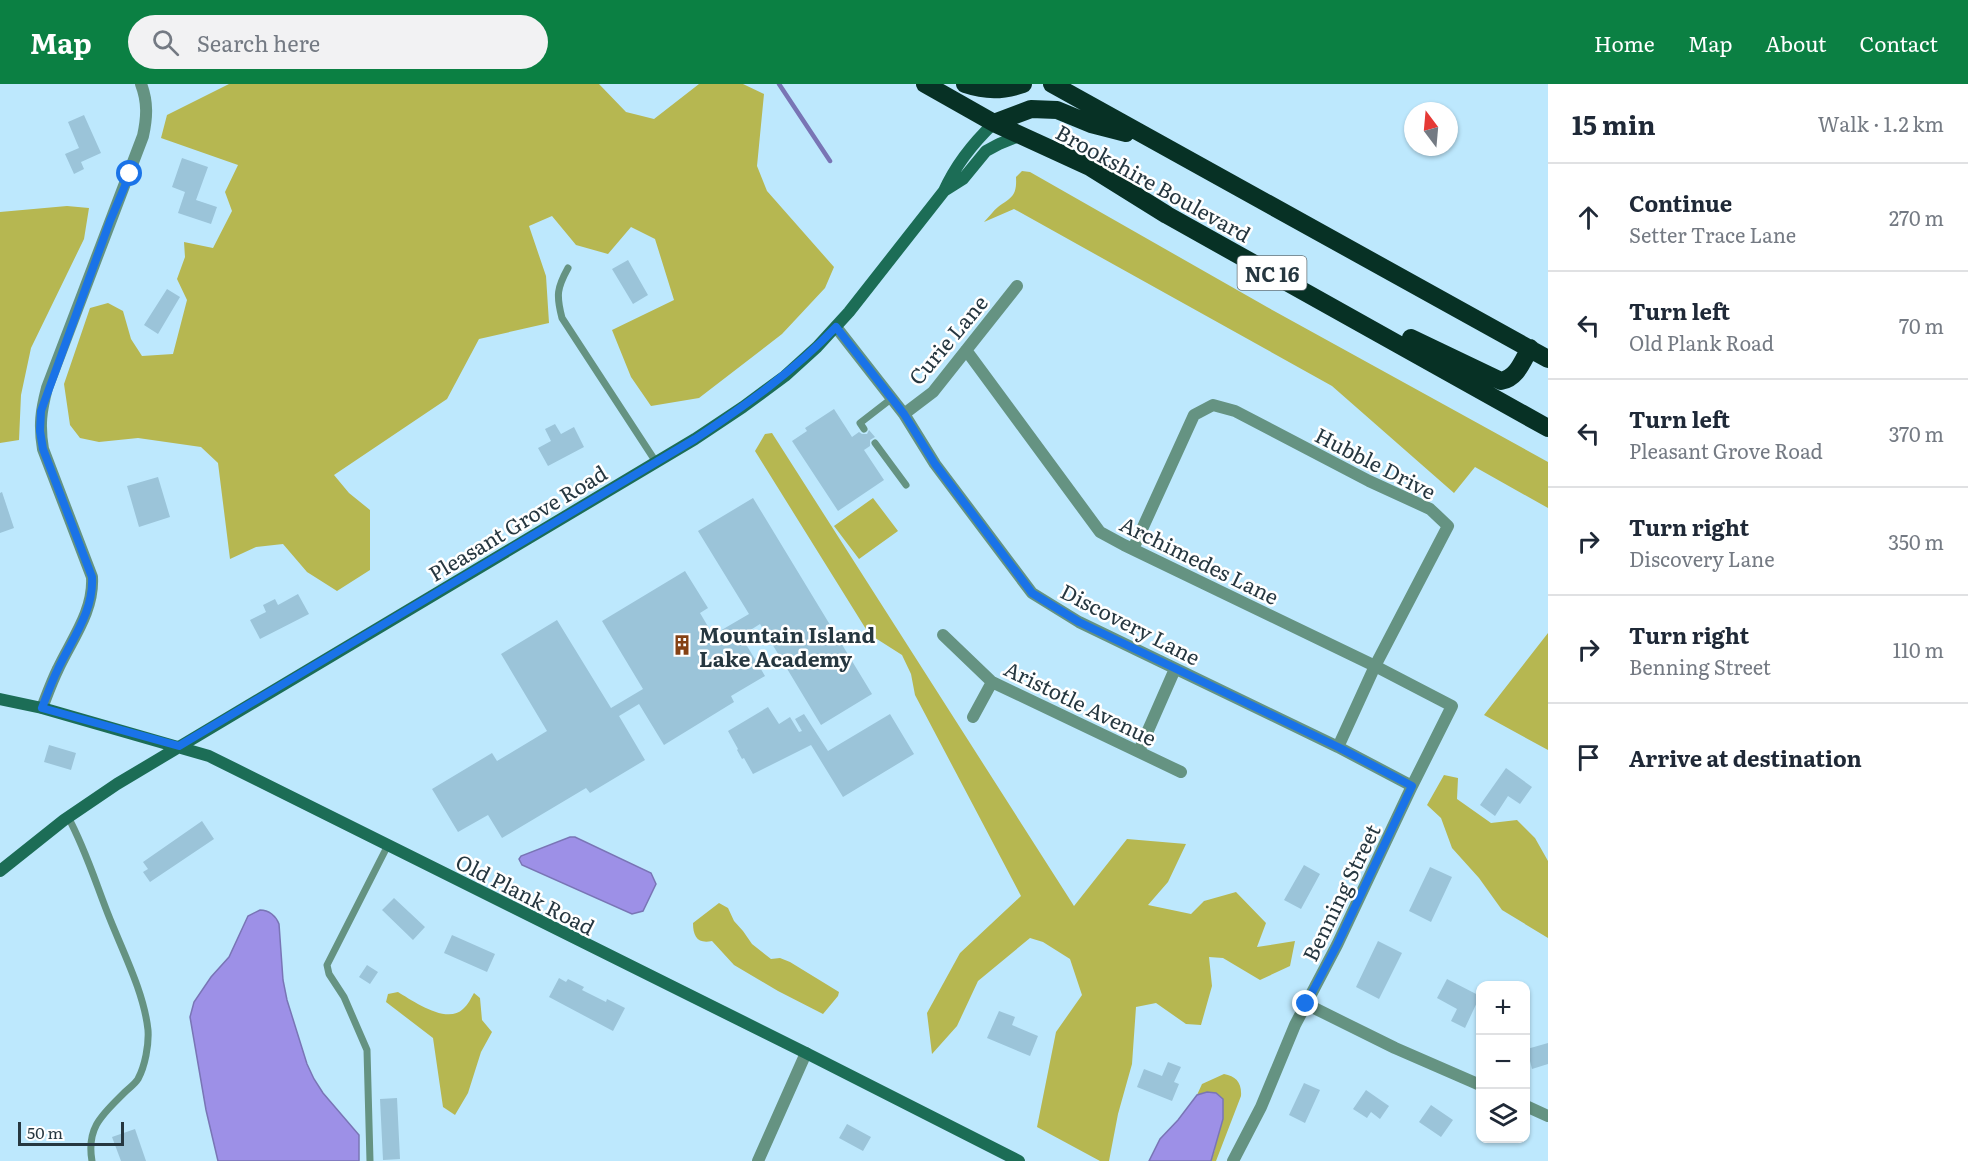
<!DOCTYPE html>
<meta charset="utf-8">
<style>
:root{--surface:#fff;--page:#f2f2f3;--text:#1f2937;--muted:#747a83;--line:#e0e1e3;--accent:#0b8043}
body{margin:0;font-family:Literata,serif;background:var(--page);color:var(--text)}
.controls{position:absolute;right:18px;bottom:18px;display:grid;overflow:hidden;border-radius:12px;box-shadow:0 2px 4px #0004}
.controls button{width:54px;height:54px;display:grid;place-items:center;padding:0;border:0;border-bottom:2px solid var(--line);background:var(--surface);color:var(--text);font:30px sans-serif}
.compass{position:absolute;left:1404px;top:18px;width:54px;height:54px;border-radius:50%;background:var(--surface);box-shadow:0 2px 4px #0004;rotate:344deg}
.scale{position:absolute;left:18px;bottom:15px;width:106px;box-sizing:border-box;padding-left:6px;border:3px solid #263740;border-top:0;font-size:16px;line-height:21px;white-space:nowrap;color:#263740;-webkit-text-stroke:4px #fff;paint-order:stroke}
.stop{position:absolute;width:18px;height:18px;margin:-14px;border:4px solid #1a73e8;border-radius:50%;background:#fff}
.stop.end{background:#1a73e8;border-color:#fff;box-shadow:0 2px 6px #0008}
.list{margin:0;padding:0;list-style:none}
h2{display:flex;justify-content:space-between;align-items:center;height:78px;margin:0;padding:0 24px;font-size:26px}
h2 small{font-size:20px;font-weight:400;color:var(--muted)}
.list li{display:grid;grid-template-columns:39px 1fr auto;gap:18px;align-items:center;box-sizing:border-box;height:108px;padding:0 24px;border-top:2px solid var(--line)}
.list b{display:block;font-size:22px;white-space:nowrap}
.list p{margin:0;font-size:20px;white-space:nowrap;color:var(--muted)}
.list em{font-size:20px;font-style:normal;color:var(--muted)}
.icon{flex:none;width:33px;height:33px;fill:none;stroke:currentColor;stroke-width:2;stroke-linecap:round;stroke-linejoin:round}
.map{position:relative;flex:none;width:1548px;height:1077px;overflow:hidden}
header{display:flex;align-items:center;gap:36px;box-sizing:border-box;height:84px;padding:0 30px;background:var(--accent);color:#fff}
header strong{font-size:28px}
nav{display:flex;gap:33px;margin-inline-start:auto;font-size:21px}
.search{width:420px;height:54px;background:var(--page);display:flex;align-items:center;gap:15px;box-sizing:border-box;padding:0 21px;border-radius:33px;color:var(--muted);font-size:22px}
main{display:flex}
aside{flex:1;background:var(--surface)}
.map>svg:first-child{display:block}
.green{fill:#b6b751}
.water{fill:#9d90e7;stroke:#7975b5;stroke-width:1.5}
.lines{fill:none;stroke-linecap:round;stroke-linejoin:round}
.stream{stroke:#7975b5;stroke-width:4.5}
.building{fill:#9bc4d9}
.lane{stroke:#659382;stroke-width:7}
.street{stroke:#659382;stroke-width:12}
.secondary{stroke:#1c6d56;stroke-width:12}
.highway{stroke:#073125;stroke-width:18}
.route{stroke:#1a73e8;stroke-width:8}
.labels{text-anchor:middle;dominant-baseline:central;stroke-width:5;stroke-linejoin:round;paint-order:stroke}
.shield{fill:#fff;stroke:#677379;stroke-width:1.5}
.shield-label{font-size:20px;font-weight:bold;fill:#263740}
.street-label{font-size:21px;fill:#263740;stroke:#fff}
.poi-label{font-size:21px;font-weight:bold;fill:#263740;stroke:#fff;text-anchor:start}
</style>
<header>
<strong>Map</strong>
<div class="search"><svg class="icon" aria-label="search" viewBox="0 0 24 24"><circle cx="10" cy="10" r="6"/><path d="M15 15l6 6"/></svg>Search here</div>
<nav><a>Home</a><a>Map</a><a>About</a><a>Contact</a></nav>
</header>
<main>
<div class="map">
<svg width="1548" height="1077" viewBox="0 0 1548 1077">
<rect width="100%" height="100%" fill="#bde8fd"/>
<path class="green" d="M229,0H599L626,28L654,35L699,0H743L764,10L757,82L767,107L834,183L825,204L782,250L699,314L651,322L631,293L612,246L674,216L655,155L631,143L608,170L576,161L552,132L529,142L546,192L549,239L479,255L447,315L334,391L349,409L370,426V486L337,507L307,488L283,460L256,463L230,475L218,379L201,363L138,354L99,358L80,354L70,341L64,300L90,224L108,219L123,227L131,255L142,272L173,270L187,216L177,195L185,173L184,158L213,164L232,127L225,108L238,81L161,54L167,31Z
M1022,87L1030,88L1267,223L1548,378V424L1475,383L1454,409L1332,302L1014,125L984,138C989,133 993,127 998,123C1012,113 1017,112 1016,93Z
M67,122L89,124L84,155L31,264L21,311L19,356L0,359V128Z
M772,349L1074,822L1127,755L1186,760L1168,798L1148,821L1191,830L1204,817L1236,808L1266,839L1257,863L1295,857L1290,882L1260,896L1223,874L1209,873L1212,902L1201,941L1186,940L1156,919L1136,923L1132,980L1118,1030L1109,1077H1100L1037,1043L1056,948L1082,911L1070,875L1043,858L1030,854L978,897L957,942L932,970L927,929L960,869L1021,812L915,611L911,590L902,571L869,550L755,367L765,350Z
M873,414L898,447L859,475L834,442Z
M1548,549V666L1484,631Z
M1444,691L1458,694L1457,715L1491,739L1517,736L1535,754L1548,777V854L1502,826L1479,794L1452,764L1441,734L1427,721Z
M719,819L728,824L734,837L743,847L752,860L771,875L780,874L790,878L839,908L838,912L823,930L778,907L734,881L712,857C698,860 693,853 693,839Z
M398,908C413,917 447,941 463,925C468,921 471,914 474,909L480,914L482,936L492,948L481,968L468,1009L455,1031L443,1023L433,954L386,918L388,910Z
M1224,990C1236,992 1242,999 1241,1012L1216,1077H1211L1215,1065L1207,1008L1197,1011L1202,1000Z"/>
<path class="water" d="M570,753H575L651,789L656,800L643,827L632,830L522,781L519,775L521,772Z
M260,826C269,826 276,832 279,840L283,896L287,916L307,980L314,995L323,1009L359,1051V1077H218L206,1026L190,933L194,918L211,893L229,873L248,832Z
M1207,1008L1216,1009L1223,1015V1035L1211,1077H1149L1160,1055L1178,1036L1197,1011Z"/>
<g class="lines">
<path class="stream" d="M779,0L830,77"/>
</g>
<path class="building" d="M84,31L101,69L81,78L84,85L74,90L65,70L79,64L68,38Z
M182,74L208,83L196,116L217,123L211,140L178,129L185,108L172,103Z
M628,176L648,211L633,220L612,185Z
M167,205L180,213L158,250L144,241Z
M834,325L852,353L859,348L862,350H867L869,346L875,353L870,356V362L864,366L884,396L838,427L792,357L807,347L805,344Z
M555,340L561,350L574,343L584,363L548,382L538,364L551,357L545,345Z
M158,393L170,433L139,443L127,402Z
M2,408L14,444L0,449V409Z
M753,414L872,610L821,641L760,540L741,552L765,592L731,612L734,618L664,661L639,620L619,632L645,676L590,709L586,704L502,754L488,731L458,748L432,705L492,669L497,677L547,647L501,570L557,536L611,624L643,605L602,537L685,487L708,524L700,529L713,551L749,530L698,447Z
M298,510L309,530L260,555L250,536L266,528L263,521L275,515L278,521Z
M768,623L779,640L790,633L799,648L802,647L795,635L804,630L828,667L890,630L914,670L843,713L811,661L753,690L744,674L742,675L737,666L738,665L728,647Z
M49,661L76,669L71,686L44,678Z
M1506,684L1532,703L1520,720L1508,712L1495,732L1480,721Z
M202,737L214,755L150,798L143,788L148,785L143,778Z
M1304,781L1320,790L1301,825L1284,816Z
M1430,783L1452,793L1431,838L1409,827Z
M394,814L425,843L413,856L382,826Z
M452,851L495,870L487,888L444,869Z
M1378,857L1402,869L1379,915L1356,903Z
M367,881L378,888L370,900L359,893Z
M559,894L566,898L568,895L584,903L582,906L606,918L607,915L625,924L613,947L549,913Z
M1447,895L1480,912L1465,944L1451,937L1457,925L1437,914Z
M999,927L1015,933L1012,941L1038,952L1030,972L987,954Z
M1548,959V980L1532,985L1527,965Z
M1168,978L1181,983L1174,998L1179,1000L1172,1017L1137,1003L1144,985L1162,992Z
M1304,999L1320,1006L1305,1039L1289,1031Z
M1366,1006L1389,1022L1380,1035L1371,1028L1367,1034L1353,1025Z
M397,1014L400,1075L383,1076L380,1015Z
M1431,1021L1453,1036L1441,1053L1419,1038Z
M847,1040L871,1053L863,1067L839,1054Z
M135,1045L146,1077H121L112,1053Z"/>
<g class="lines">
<path class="lane" d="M568,184C557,204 556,211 562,234L656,378
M864,345L860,339L891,315
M875,359L906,401
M68,733C85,764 95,797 108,830C122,866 144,908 148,946C149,961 145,982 138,995C135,1000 129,1004 125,1008C103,1030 86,1043 92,1077
M370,1077L367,966L344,913L329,890L327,881L388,761"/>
<path class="street" d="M836,243L904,330L935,380L1032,509L1079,538L1338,663L1412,702
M966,266L1100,448L1124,461L1375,582L1452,622L1412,702L1337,861L1295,941L1261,1023L1233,1077
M904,330L933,308L1017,202
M1133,465L1194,331L1213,321L1235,327L1369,397L1430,425L1448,442L1375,582L1338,663
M943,551L992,598L1181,688
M42,624C47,611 52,597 58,585C72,555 94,527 92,493L43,365C39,341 41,327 47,304L143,52C147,34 148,18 141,0
M973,633L992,598
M1139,667L1175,585
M1306,920L1395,964L1480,1001
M1526,1022L1548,1032
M758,1077L806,969"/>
<path class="secondary" d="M994,39C973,59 956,80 944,107L963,95L986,67L999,60L1021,51
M0,615L42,624L209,672L806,969L1019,1077
M0,787L64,736L117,700L695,355L743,323L785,292L817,263L849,228L944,107"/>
<path class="highway" d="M925,0L994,39L1090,83L1167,131L1548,344
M965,0C986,7 1002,7 1023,0
M1052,0L1548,275
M994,39L1031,25L1057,26L1091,40L1126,49
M1411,254L1501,297C1517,294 1522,278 1530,264"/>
</g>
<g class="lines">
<path class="route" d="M130,90L110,137L41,327L40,347L43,365L92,493C94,527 72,555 58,585C52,597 47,611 42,624L179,662L695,355C746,321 794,287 836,243L904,330L935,380L1032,509L1079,538L1338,663L1412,702L1337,861L1306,920"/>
</g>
<defs>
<g id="building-bare" transform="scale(1.62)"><path d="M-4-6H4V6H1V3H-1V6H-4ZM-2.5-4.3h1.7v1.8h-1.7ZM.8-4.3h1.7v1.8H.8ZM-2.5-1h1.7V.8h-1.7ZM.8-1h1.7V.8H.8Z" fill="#854114" stroke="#fff" stroke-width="2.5" paint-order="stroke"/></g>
</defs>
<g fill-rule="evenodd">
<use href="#building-bare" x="682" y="561"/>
</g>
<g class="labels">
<rect class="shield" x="1237.5" y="172" width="69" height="34" rx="4.5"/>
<g class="shield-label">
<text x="1272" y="189">NC 16</text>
</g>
<g class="street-label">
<text transform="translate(1154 98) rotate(29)">Brookshire Boulevard</text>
<text transform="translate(947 255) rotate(-50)">Curie Lane</text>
<text transform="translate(1376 378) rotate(27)">Hubble Drive</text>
<text transform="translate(517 438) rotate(-31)">Pleasant Grove Road</text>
<text transform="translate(1200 475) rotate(26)">Archimedes Lane</text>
<text transform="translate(1131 539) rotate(27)">Discovery Lane</text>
<text transform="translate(1081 618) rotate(26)">Aristotle Avenue</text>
<text transform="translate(1340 808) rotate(-64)">Benning Street</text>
<text transform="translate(526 809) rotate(27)">Old Plank Road</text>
</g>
<g class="poi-label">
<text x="699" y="549">Mountain Island<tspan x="699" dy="24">Lake Academy</tspan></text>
</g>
</g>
</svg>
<div class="controls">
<button>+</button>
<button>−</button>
<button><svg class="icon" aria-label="layers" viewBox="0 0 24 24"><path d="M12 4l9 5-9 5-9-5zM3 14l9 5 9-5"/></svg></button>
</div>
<svg class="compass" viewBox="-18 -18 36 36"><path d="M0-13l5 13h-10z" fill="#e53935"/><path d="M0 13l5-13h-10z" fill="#747a83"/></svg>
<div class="scale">50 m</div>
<div class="stop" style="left:130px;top:90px"></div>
<div class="stop end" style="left:1306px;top:920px"></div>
</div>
<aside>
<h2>15 min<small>Walk · 1.2 km</small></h2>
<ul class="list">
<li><svg class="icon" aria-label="ahead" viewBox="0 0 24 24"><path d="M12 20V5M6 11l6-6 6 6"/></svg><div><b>Continue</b><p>Setter Trace Lane</p></div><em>270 m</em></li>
<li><svg class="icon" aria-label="left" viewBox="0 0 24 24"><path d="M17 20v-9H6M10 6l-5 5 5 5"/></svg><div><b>Turn left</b><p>Old Plank Road</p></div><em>70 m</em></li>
<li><svg class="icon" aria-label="left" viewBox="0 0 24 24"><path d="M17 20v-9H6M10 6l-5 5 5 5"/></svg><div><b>Turn left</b><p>Pleasant Grove Road</p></div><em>370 m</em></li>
<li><svg class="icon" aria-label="right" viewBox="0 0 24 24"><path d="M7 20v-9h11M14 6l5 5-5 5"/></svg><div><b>Turn right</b><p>Discovery Lane</p></div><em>350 m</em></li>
<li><svg class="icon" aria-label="right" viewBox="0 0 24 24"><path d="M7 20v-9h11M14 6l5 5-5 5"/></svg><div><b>Turn right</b><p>Benning Street</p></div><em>110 m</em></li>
<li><svg class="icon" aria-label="arrive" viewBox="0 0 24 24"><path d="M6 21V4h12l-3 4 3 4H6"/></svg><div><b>Arrive at destination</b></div></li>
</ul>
</aside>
</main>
